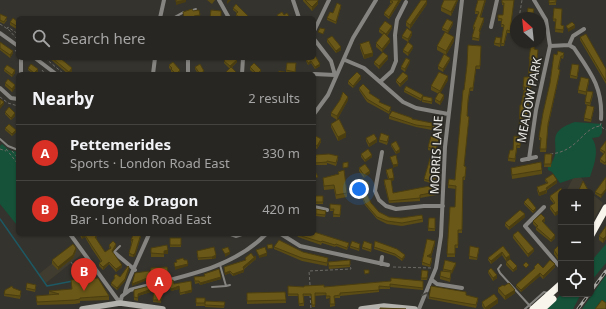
<!DOCTYPE html>
<meta charset="utf-8">
<style>
:root{--surface:#282622;--page:#302e2a;--text:#f1f3f6;--muted:#a5a5a5;--line:#444340;--accent:#d93025}
body{margin:0;font-family:"Noto Sans",sans-serif;background:var(--page);color:var(--text)}
.controls{position:absolute;right:12px;bottom:12px;display:grid;overflow:hidden;border-radius:6px;box-shadow:0 1px 3px #0004}
.controls button{width:36px;height:36px;display:grid;place-items:center;padding:0;border:0;border-bottom:1px solid var(--line);background:var(--surface);color:var(--text);font:20px sans-serif}
.compass{position:absolute;left:510px;top:12px;width:36px;height:36px;border-radius:50%;background:var(--surface);box-shadow:0 1px 3px #0004;rotate:333deg}
.you{position:absolute;left:359px;top:189px;width:14px;height:14px;margin:-10px;border:3px solid #fff;border-radius:50%;background:#1a73e8;box-shadow:0 0 0 6px #1a73e833}
.badge{display:grid;place-items:center;width:26px;height:26px;border-radius:50%;background:var(--accent);color:#fff;font-size:13px;font-weight:700}
.pin{position:absolute;translate:-50% -33px;filter:drop-shadow(0 1px 2px #0008)}
.pin::after{content:'';position:absolute;top:21px;width:14px;height:12px;background:inherit;clip-path:polygon(0 0,100% 0,50% 100%)}
.list{margin:0;padding:0;list-style:none}
h2{display:flex;justify-content:space-between;align-items:center;height:52px;margin:0;padding:0 16px;font-size:17px}
h2 small{font-size:13px;font-weight:400;color:var(--muted)}
.list li{display:grid;grid-template-columns:26px 1fr auto;gap:12px;align-items:center;box-sizing:border-box;height:56px;padding:0 16px;border-top:1px solid var(--line)}
.list b{display:block;font-size:15px;white-space:nowrap}
.list p{margin:0;font-size:13px;white-space:nowrap;color:var(--muted)}
.list em{font-size:13px;font-style:normal;color:var(--muted)}
.icon{flex:none;width:22px;height:22px;fill:none;stroke:currentColor;stroke-width:2;stroke-linecap:round;stroke-linejoin:round}
.map{position:relative;flex:none;width:606px;height:309px;overflow:hidden}
.search{position:absolute;background:var(--surface);box-shadow:0 1px 3px #0004;left:16px;top:16px;width:300px;height:44px;display:flex;align-items:center;gap:10px;box-sizing:border-box;padding:0 14px;border-radius:6px;color:var(--muted);font-size:15px}
.panel{position:absolute;background:var(--surface);box-shadow:0 1px 3px #0004;left:16px;top:72px;width:300px;height:164px;border-radius:6px}
.map>svg:first-child{display:block}
.built{fill:#403c2f}
.green{fill:#155239}
.lines{fill:none;stroke-linecap:round;stroke-linejoin:round}
.stream{stroke:#1d5964;stroke-width:1.5}
.path{stroke:#6c6a65;stroke-width:1;stroke-dasharray:3 2;stroke-linecap:butt}
.lane{stroke:#858481;stroke-width:2}
.street{stroke:#858481;stroke-width:4}
.secondary{stroke:#b4b2ac;stroke-width:5.5}
.highway{stroke:#f8f5ed;stroke-width:7}
.rail-casing{stroke:#acaba6;stroke-width:3}
.rail{stroke:#2b2923;stroke-width:1.5;stroke-dasharray:4.5;stroke-linecap:butt}
.wall{fill:#5b4c15}
.shaded-wall{fill:#4a3e11}
.building{fill:#6a5818;stroke:#4a3e11}
.oneway{stroke:#46443f}
.labels{text-anchor:middle;dominant-baseline:central;stroke-width:3.5;stroke-linejoin:round;paint-order:stroke}
.street-label{font-size:12px;fill:#ecebe7;stroke:#2b2923}
</style>
<div class="map">
<svg width="606" height="309" viewBox="0 0 606 309">
<rect width="100%" height="100%" fill="#35332d"/>
<path class="built" d="M574,176L581,177L590,192H566Z
M591,193L603,203L591,225Z
M75,245L82,254L46,283L39,274Z"/>
<path class="green" d="M575,122L602,124V133L599,137L592,138C600,150 594,165 590,177L575,178L560,183L552,172L548,170V167C567,148 539,134 575,122Z
M2,144L9,150L18,152V160L14,157L18,161V222L16,224L0,204V146Z
M606,244V263L591,281V258L593,259Z
M606,275V302H601L596,309H582Z
M561,294H581L573,309H547Z"/>
<g class="lines">
<path class="stream" d="M0,219L47,286L73,281"/>
<path class="path" d="M519,18L522,0
M0,24L9,30L18,40
M7,29L8,27L18,34
M516,35V33
M15,50L18,54
M45,58L64,74
M42,70L45,74
M0,97L8,103L18,106
M601,123L600,126L606,130
M0,149L6,151
M6,149L18,164
M12,151L18,158
M550,154C578,152 582,128 600,126
M71,262L75,268
M393,267L432,268
M310,285L309,271L351,269L349,262
M310,295L311,309"/>
<path class="lane" d="M190,11L196,9
M173,18L184,12
M0,139L8,146L18,150
M228,234L236,237L245,234
M114,252L120,246
M501,265L498,269L500,273L530,306
M226,286L230,285
M212,287L226,286L220,265
M525,309L544,292L548,293"/>
<path class="street" d="M219,0L229,18
M293,0L299,18
M160,18L164,0
M491,27L497,0
M314,31L329,0
M0,33L18,46
M314,39L331,61L335,75
M569,45L573,36L584,29
M550,46L569,45L574,48C591,73 603,88 601,119
M21,58V74
M35,58L56,74
M345,60L364,68L403,102L416,108L448,114
M153,74L155,58
M188,74V58
M242,74L243,58
M314,74L335,75
M381,81L392,71L396,61L395,35L397,20L406,2
M0,88L11,98L18,99
M314,114L328,95L353,38L376,0
M382,152L375,191L379,200L386,206L396,209L424,206H443
M529,159L536,110L550,46L546,20L534,0
M522,160L536,157
M314,207L327,210
M544,207L525,226L561,268
M70,234L120,303
M281,234L300,246L388,265
M115,253L135,270
M381,264L382,257
M432,280L437,284L462,288
M125,293C124,287 145,245 149,234
M120,303L122,296L130,290C178,277 231,270 266,234
M419,309L436,268L441,236L445,147L462,0"/>
<path class="secondary" d="M82,309L120,303L163,309
M361,309L384,306L415,309"/>
<path class="highway" d="M591,235L606,208
M533,309L561,284
M542,309L553,299"/>
<g class="rail-casing">
<path id="rail" d="M591,291L606,271
M578,309L589,294"/>
</g>
<use href="#rail" class="rail"/>
</g>
<path class="wall" d="M207,0H215L212,4Z
M303,0H318V4L312,11L303,1Z
M390,0H401L389,19L384,15V13L391,3H390Z
M458,0L451,16L441,11V7Z
M478,0H486L481,17L484,21L480,31V34L479,41L472,40L474,30L473,29V27L478,14H475V11Z
M502,0H514L510,33H507L504,46H501L504,27H501L502,21H498V18L503,15L504,5H502Z
M549,0H556V5H549Z
M427,4L410,29L406,26V22Z
M341,7L336,24L327,20V18L333,13Z
M233,8L249,18H237L236,17V14L237,13L233,10Z
M554,8L561,25L564,26L563,33L555,32L556,22L553,21Z
M534,11L532,18H533H527V15Z
M0,14L7,20L4,24L0,22Z
M10,22H18V30L10,25Z
M453,24L448,33L442,30V28Z
M392,28L387,36L390,42L382,52L376,47V43L383,35L379,32V29Z
M412,35L408,42L402,38V36Z
M580,37L606,69V84L580,40Z
M327,39L341,50L336,53L327,42Z
M454,41L446,55L437,50V46Z
M501,41L500,47L494,45V43Z
M0,42L13,53L10,58L0,50Z
M529,42L538,52L535,77H532L531,85L529,106L528,105L525,134H519L520,105H521L524,90H523V87L528,77L530,62L529,61V59L531,48H529Z
M360,44L373,56L364,59L360,48Z
M481,46L480,69H476L473,91H470L468,103L464,166L466,167L465,180H463L462,233H458V248H455V257H447L450,207H455L456,189L448,188V185L455,180L464,90Z
M413,48L408,56L403,52V50Z
M554,54L564,55L563,59L561,58L559,69L560,72L548,127L546,152H540L541,140H539V137L550,83Z
M49,58H60L72,71L69,74H68Z
M306,59L320,64V66L315,69L311,63L308,65L306,61Z
M388,59L379,69L374,64V62Z
M450,60L443,72L438,69V66Z
M224,61L237,62L232,67L237,74L229,68L224,63Z
M410,62L405,72L401,69V67Z
M169,65L180,72L178,74H173L171,72V70L169,68Z
M296,66L295,74L286,73V70Z
M195,67L204,73L198,74L195,69Z
M250,67L261,72L259,74H255L250,70Z
M28,68L38,71L36,74H33L28,70Z
M579,68L577,79L570,78V75Z
M4,69L15,73L12,77L4,71Z
M361,79L353,88L348,84V81Z
M408,79L400,87L396,82V80Z
M448,80L440,93L444,98L440,105L435,102V99L439,94L431,90V86Z
M589,82L586,95L578,93V90Z
M5,83L15,88L12,92L5,86Z
M359,88L370,94L380,102L391,110L389,114L367,102L359,90Z
M404,90L432,100V104L422,102V99L421,101L404,92Z
M593,95L590,106L585,104V102Z
M348,100L337,120L331,116V113Z
M594,109L591,122L584,121V118Z
M5,112L15,116L11,120L5,114Z
M389,116L412,119L432,126L440,134L435,136L432,128V130L416,127L389,119Z
M331,124L346,137L338,141L331,127Z
M5,128L16,132L12,136L5,130Z
M314,135L321,142L317,149L314,148Z
M366,138L377,142L369,147L366,141Z
M389,138L387,145L379,142V140Z
M521,140L520,148H517L515,162L508,161V158L513,150Z
M439,141L436,152L428,150V147Z
M606,141V164L605,165L600,162V159L604,154L600,151V149Z
M391,144L400,152L396,154L391,146Z
M361,154L372,157L365,162L361,157Z
M545,154H552L551,167H544Z
M314,158L338,159L336,166L327,163V165H314Z
M437,158L434,169L437,173L434,184L424,181V179Z
M359,168L370,173L364,178L359,171Z
M511,168L542,170V174L512,179Z
M386,170L394,180L391,181L393,193L436,192V195L420,198V201L389,203L384,183V180L388,179L386,172Z
M338,172L347,193V197L336,199L334,189L324,190L323,178L338,174Z
M606,177L601,198L595,194V192Z
M545,179L557,183L547,190V193L539,196L537,190V187L547,183L545,181Z
M357,186H369L365,193L357,188Z
M561,192V212L555,216L550,209V206L554,204L550,199V196Z
M314,196H323V204H314Z
M362,196L371,203L379,212L389,217L401,218L423,219V222L402,226L387,224L377,219L365,205L362,198Z
M524,202L536,210L533,213L524,204Z
M330,204L341,205L340,217H333L334,211H330Z
M316,209L326,211L325,217L316,216Z
M525,217L509,230L505,226V223Z
M429,218H435V231H428Z
M533,221H545L543,223L555,238L551,242L536,230V227L533,224Z
M606,226V239L603,243L599,240V236Z
M561,230V238L558,236V232Z
M79,234H89L97,238L96,239L105,252L110,249L109,247V245L116,247L112,252L122,267L116,272L109,264L103,270L99,266V263L101,262L92,249L85,237L82,239Z
M296,234H314L349,245L347,250L336,246L335,247L322,243L321,245L298,237Z
M513,235L534,251L528,257L513,238Z
M141,236L135,256L133,257L129,256V253L132,243L131,244V241Z
M170,238H181V247H170Z
M561,243L558,260L554,254V250Z
M435,244L431,257H430L432,261L430,267L422,265V262Z
M350,246H360L359,251L350,248Z
M503,246L510,258L506,261L502,255L491,264L488,260V258Z
M274,247L303,252L328,260L327,266L302,261L274,249Z
M362,247H372L371,252L362,249Z
M374,247L405,257L402,261L395,256L374,249Z
M151,248L168,254H164V257H151Z
M479,250L477,260L469,259V256Z
M76,251L73,258L58,270L52,264V260Z
M197,251L216,258L212,259L198,260Z
M254,257L256,259L244,269V272L233,276L230,273L225,275L224,267L245,260V258Z
M350,260V267L329,269L328,262Z
M506,262L517,269L513,272L506,265Z
M456,265L451,274L450,282L440,279V276L445,272L443,271V269Z
M534,267L543,268L555,267L543,279L540,276L521,292L516,287V285L534,270Z
M129,270L125,281L117,290L111,285V283L114,279V276L120,277Z
M422,270L428,273L427,280H421Z
M488,271L497,278L493,281L488,273Z
M150,273L168,274L157,276H150Z
M204,274L221,279L200,285L199,283L195,284L194,277L204,276Z
M89,279L109,296V300L80,301V303L75,304L37,305L36,296L50,295L49,294V291L71,289Z
M423,281V290L390,287V289H379V292L340,296V298H334L335,306L330,307V298L326,299V295L315,296V307H312L311,296H304V306H299L298,296H288V286L304,287H324Z
M174,284L192,292L180,295L179,289L171,291L170,288L162,291L161,303L153,302L154,291L138,296V301L134,300V290Z
M504,286L515,293L505,300L498,292V288Z
M36,287L35,292L26,290V288Z
M13,288L21,294L20,299L4,296V294Z
M285,292L286,303L247,304V293Z
M466,295L478,300L476,308L429,299V297Z
M196,298L205,301L225,302L224,308L205,307V306H196Z
M482,302L498,303L489,309H484L482,306Z"/>
<path class="shaded-wall" d="M186,0V2L176,5V2Z
M228,0H231L227,4V1Z
M399,0H401L389,19V17Z
M457,0H458L451,16V12Z
M485,0H486L480,19V17Z
M318,1V4L312,11V7Z
M427,1V4L410,29V25Z
M341,5V7L336,24V22Z
M200,15V18H194V16Z
M484,18V21L479,34V31Z
M453,22V24L448,33V31Z
M575,25V28L568,32V29Z
M392,26V28L386,37V34Z
M412,32V35L408,42V39Z
M454,37V41L446,55V51Z
M390,39V42L382,52V49Z
M413,46V48L408,56V53Z
M341,47V50L336,53V51Z
M13,51V53L10,58V55Z
M373,53V56L364,59V55Z
M388,56V59L379,69V66Z
M450,58V60L443,72V69Z
M237,60V62L230,69V66Z
M410,60V62L405,72V69Z
M311,61V63L308,65V63Z
M320,64V66L315,69V67Z
M72,68V71L69,74V72Z
M38,69V71L36,74H34V73Z
M15,70V73L12,77V75Z
M180,70V72L178,74H176Z
M261,70V72L259,74H257Z
M560,70V72L548,127L546,152L548,124Z
M204,71V74H200Z
M361,76V79L353,88V86Z
M408,76V79L400,87V84Z
M448,76V80L440,94V91Z
M15,85V88L12,92V89Z
M444,95V98L440,105V102Z
M348,97V100L337,120V116Z
M4,102V104L0,109V106Z
M15,113V116L11,120V118Z
M16,130V132L12,136V134Z
M440,131V134L435,136V133Z
M346,133V137L338,141V137Z
M321,139V142L317,149V146Z
M377,139V142L369,147V144Z
M400,149V152L396,154V152Z
M372,155V157L365,162V160Z
M398,164V166L393,168V165Z
M370,171V173L364,178V175Z
M394,178V180L389,182V179Z
M557,180V183L546,190L547,193L539,196V193Z
M369,183V186L365,193V190Z
M606,189V191L601,198V195Z
M593,202V207L591,211V206Z
M536,208V210L533,213V211Z
M561,209V212L555,216V213Z
M525,214V217L509,230V227Z
M545,218V221L542,224V221Z
M141,234V236L135,256L133,257V255Z
M85,235V237L82,239V236Z
M555,235V238L551,242V240Z
M606,236V239L603,243V239Z
M435,241V244L431,257L427,258V256Z
M116,244V247L112,254V251Z
M76,248V251L73,258L58,270V267Z
M534,249V251L528,257V254Z
M168,250V254H164V257V251Z
M230,252V254L225,257V254Z
M502,252V255L491,264V261Z
M267,253V256L259,258V256Z
M561,253V257L558,260V256Z
M216,255V258L212,259V257Z
M405,255V257L402,261V259Z
M510,255V258L506,261V258Z
M256,256V259L243,269V267Z
M109,262V264L103,270V267Z
M456,263V265L452,274V271Z
M188,264V266L175,270V267Z
M555,264V267L543,279V276Z
M122,265V267L116,272V269Z
M517,266V269L513,272V270Z
M129,267V270L125,281L117,290V288Z
M244,270V272L233,276V274Z
M168,271V274L157,276V274Z
M230,271V273L225,275V273Z
M540,273V276L521,292V290Z
M497,275V278L493,281V278Z
M150,277V279L132,286V284Z
M221,277V279L200,285V283Z
M170,286V288L162,291L161,303L162,288Z
M179,286V289L171,291V289Z
M154,288V291L138,296V294Z
M192,290V292L185,294V292Z
M515,290V293L505,300V296Z
M498,299V303L489,309H485V308Z"/>
<path class="building" d="M176,0H186L176,2Z
M305,0H318V1L312,7Z
M390,0H399L389,17L384,13L393,2Z
M421,0H426L427,1L410,25L406,22Z
M444,0H457L451,12L441,7Z
M478,0H485L480,17L484,18L479,31L480,32L479,39L472,37L475,27H473L479,12L475,11Z
M502,0H514L510,31L507,30L504,44L501,43L504,25L501,24L502,19L498,18V15H503L504,3H502Z
M549,0H556V2L549,3Z
M337,3L341,5L336,22L327,18L330,12L333,13Z
M236,4L249,17L247,18H239L236,14L238,12L233,8Z
M528,8L534,9L532,16L527,15Z
M554,8L562,9L561,25L564,26L563,30L555,29L556,19H553Z
M192,9L193,11L199,10L200,15L194,16V18H187V17L184,18L183,12Z
M211,10L221,11V18H210Z
M282,12L284,15L287,13L290,18H278H279L277,15Z
M0,14L7,17L4,22L0,20Z
M13,18L18,22V27L10,22Z
M447,19L453,22L448,31L442,28Z
M385,21L392,26L386,34L379,29Z
M572,22L575,25L568,29L566,26Z
M320,28L325,29L323,34L318,32Z
M407,28L412,32L408,39L402,36Z
M445,32L454,37L446,51L437,46Z
M384,33L390,39L382,49L376,43Z
M586,34L606,69V81L580,37Z
M332,36L341,47L336,51L327,39Z
M496,37L501,38L500,44L494,43Z
M369,41L373,53L364,55L360,44Z
M0,42L13,51L10,55L0,48Z
M408,42L413,46L408,53L403,50Z
M529,42H535L534,49L538,50L535,75L532,74L531,83L529,103H528L525,132L519,131L520,105H521L525,87H523L524,77H528L530,59H529L531,45H529Z
M468,45L481,46L480,66H476L473,88H470L468,100L467,116L469,117L464,166L466,167L465,177H463L462,230H458V245H455V254H447L450,207H455L456,186L448,185L449,179L455,180L463,90H464L467,65Z
M558,51L564,53L563,56H561L558,69L560,70L548,124L546,149H540L541,138L539,137L543,113L550,83L554,54L557,55Z
M383,52L388,56L379,66L374,62Z
M314,54L320,64L315,67L311,61L308,63L306,59L308,58H314Z
M444,54L450,58L443,69L438,66Z
M52,58H60L72,68L69,72Z
M227,58H235L237,60L230,66L224,61Z
M406,58L410,60L405,69L401,67Z
M173,62L180,70L176,74L171,69L172,68L169,65Z
M254,63L261,70L257,74L250,67Z
M287,63H296L295,72L286,70Z
M31,64L38,69L34,73L28,68Z
M200,64L204,71L200,74L195,67Z
M572,64L579,65L577,77L570,75Z
M7,65L15,70L12,75L4,69Z
M231,67L237,73L236,74H224Z
M279,71L285,72L284,74H278Z
M357,72L361,76L353,86L348,81Z
M403,72L408,76L400,84L396,80Z
M439,72L448,76L440,91L431,86Z
M581,77L589,79L586,92L578,90Z
M8,79L15,85L12,89L5,83Z
M363,84L370,91L369,93L380,100L379,102L391,107L389,112L367,99L359,88Z
M406,86L423,95L421,99L404,90Z
M587,91L593,92L590,103L585,102Z
M343,92L348,97L337,116L331,113L340,100Z
M439,92L444,95L440,102L435,99Z
M423,96L432,98V102L422,100Z
M0,99L4,102L0,106Z
M587,105L594,107L591,120L584,118Z
M9,107L15,113L11,118L5,112Z
M392,111L412,118V119L432,123V126L436,124L440,131L435,133L432,126V127L416,125L389,116Z
M339,119L346,133L338,137L331,124Z
M9,124L16,130L12,134L5,128Z
M381,133L389,136L387,142L379,140Z
M374,134L377,139L369,144L366,138Z
M314,135L321,139L317,146L314,144Z
M431,136L439,139L436,150L428,147Z
M514,136L521,137L520,146L517,145L515,159L508,158L510,150H513Z
M396,141L400,149L396,152L391,144Z
M606,141V161L605,163L600,159L605,152L600,149Z
M368,149L372,155L365,160L361,154Z
M329,154L338,156L336,163L327,161V162L314,163V158H316L315,155Z
M545,154H552L551,164H544Z
M396,155L398,164L393,165L390,157Z
M431,155L437,156L434,169L437,170L434,182L424,179Z
M348,162V167L343,168V163Z
M541,162L542,170L512,175L511,168Z
M365,164L370,171L364,175L359,168Z
M392,168L394,178L389,179L386,170Z
M344,170L347,193L336,195L334,185L324,186L323,178L339,174L338,172Z
M316,173L318,177L314,178V174Z
M553,174L557,180L546,188L547,190L539,193L537,187L548,183L545,179Z
M606,177V189L601,195L595,192Z
M362,179L369,183L365,190L357,186Z
M391,179L393,193L435,185L436,192L420,195V198L389,201L384,180Z
M583,181L588,190V192H578Z
M561,188L563,192H561V209L555,213L550,206L555,203L550,196Z
M367,194L371,203L379,212L389,217L401,218L422,215L423,219L402,223L387,221L377,217L365,203L362,196Z
M314,196H323V202H314Z
M528,198L536,208L533,211L524,202Z
M330,204L341,205L340,215L333,214L334,209H330Z
M316,209L326,211L325,215L316,214Z
M520,210L525,214L509,227L505,223Z
M541,214L545,218L542,221L555,235L551,240L536,227L538,226L533,221Z
M429,218H435V229L428,228Z
M606,226V236L603,239L599,236Z
M561,229V235L558,232Z
M518,231L534,249L528,254L513,235Z
M314,232L349,243L347,248L336,244L335,245L322,241L321,242L298,235V234H314Z
M81,234H96L97,236L95,237L105,252L111,248L109,245L113,241L116,244L112,251L122,265L116,269L109,262L103,267L99,263L102,261L92,246L85,235L82,236Z
M133,234H141L135,253L133,255L129,253L133,239L131,241Z
M170,238H181V245H170Z
M427,239L435,241L431,254L427,256L432,258L430,265L422,262Z
M279,240L303,252L328,258L327,263L302,258L274,247Z
M352,241L360,244L359,249L350,246Z
M364,241L372,244L371,250L362,247Z
M375,241L397,249L405,255L402,259L395,254L374,247Z
M561,243V253L558,256L554,250Z
M73,244L76,248L73,255L58,267L52,260Z
M272,244L273,248L268,249L267,245Z
M167,245L168,250L164,251V254L151,253V248Z
M470,246L479,248L477,258L469,256Z
M503,246L510,255L506,258L502,252L491,261L488,258Z
M214,247L216,255L212,257L198,258L197,251Z
M228,247L230,252L225,254L222,249Z
M265,247L267,253L259,256L256,250Z
M251,253L254,257L256,256L243,267L244,270L233,274L230,271L225,273L224,267L246,260L245,258Z
M183,258L184,260H187L188,264L175,267L174,263L177,262L176,260Z
M510,259L517,266L513,270L506,262Z
M350,260V265L329,266L328,262Z
M445,260L456,263L452,271L443,269Z
M550,260L555,264L543,276L540,273L521,290L516,285L535,268L534,267L538,263L543,268Z
M526,262L529,265L526,268L523,265Z
M128,266L129,267L125,279L117,288L111,283L115,278L114,276L116,274L120,277Z
M167,267L168,271L157,274L150,273L151,268Z
M491,268L497,275L493,278L488,271Z
M219,269L221,277L200,283L199,281H195L194,277L205,276L204,274Z
M364,270H369V273L365,274Z
M422,270L428,271L427,278H421Z
M149,271L150,277L132,284L135,273Z
M441,271L451,272L450,279L440,276Z
M89,277V279L98,278L109,296L80,298V299L75,300L37,302L36,296L59,294L49,291L72,289L71,280Z
M391,278L423,281V288L390,284V287L379,286V290L340,293V295L334,296L335,304H330V296H326V293H315V305H312L311,294H303L304,303L299,304L298,294H288V286L304,287V286L324,285V287L391,281Z
M173,280L174,284L191,281L192,290L180,293L179,286L171,289L170,286L162,288L161,300H153L154,288L138,294V298L134,297V290Z
M27,283L36,285L35,290L26,288Z
M509,283L515,290L505,296L498,288L503,285L504,286Z
M12,286L13,288L21,291L20,296L4,294L5,290Z
M431,286L466,292V295L478,298L476,305L429,297Z
M285,292L286,300L247,301V293Z
M494,294L498,299L485,308L482,302Z
M196,298H205V303H196Z
M602,300L606,303V309H595Z
M205,301L225,302L224,306L205,305Z
M380,308L406,309H380Z"/>
<defs><path id="oneway-chevron" d="M-2-3.5L2.5 0L-2 3.5" fill="none" stroke-width="1.6" stroke-linecap="round" stroke-linejoin="round"/></defs>
<use class="oneway" href="#oneway-chevron" transform="translate(426 295) rotate(-65)"/>
<g class="labels">
<g class="street-label">
<text transform="translate(529 100) rotate(-79)">MEADOW PARK</text>
<text transform="translate(436 155) rotate(-87)">MORRIS LANE</text>
</g>
</g>
</svg>
<div class="controls">
<button>+</button>
<button>−</button>
<button><svg class="icon" aria-label="locate" viewBox="0 0 24 24"><circle cx="12" cy="12" r="6"/><path d="M12 2v4M12 18v4M2 12h4M18 12h4"/></svg></button>
</div>
<svg class="compass" viewBox="-18 -18 36 36"><path d="M0-13l5 13h-10z" fill="#e53935"/><path d="M0 13l5-13h-10z" fill="#a5a5a5"/></svg>
<div class="you"></div>
<div class="pin badge" style="left:159px;top:301px">A</div>
<div class="pin badge" style="left:84px;top:291px">B</div>
<div class="search"><svg class="icon" aria-label="search" viewBox="0 0 24 24"><circle cx="10" cy="10" r="6"/><path d="M15 15l6 6"/></svg>Search here</div>
<section class="panel">
<h2>Nearby<small>2 results</small></h2>
<ul class="list">
<li><span class="badge">A</span><div><b>Pettemerides</b><p>Sports · London Road East</p></div><em>330 m</em></li>
<li><span class="badge">B</span><div><b>George &amp; Dragon</b><p>Bar · London Road East</p></div><em>420 m</em></li>
</ul>
</section>
</div>
